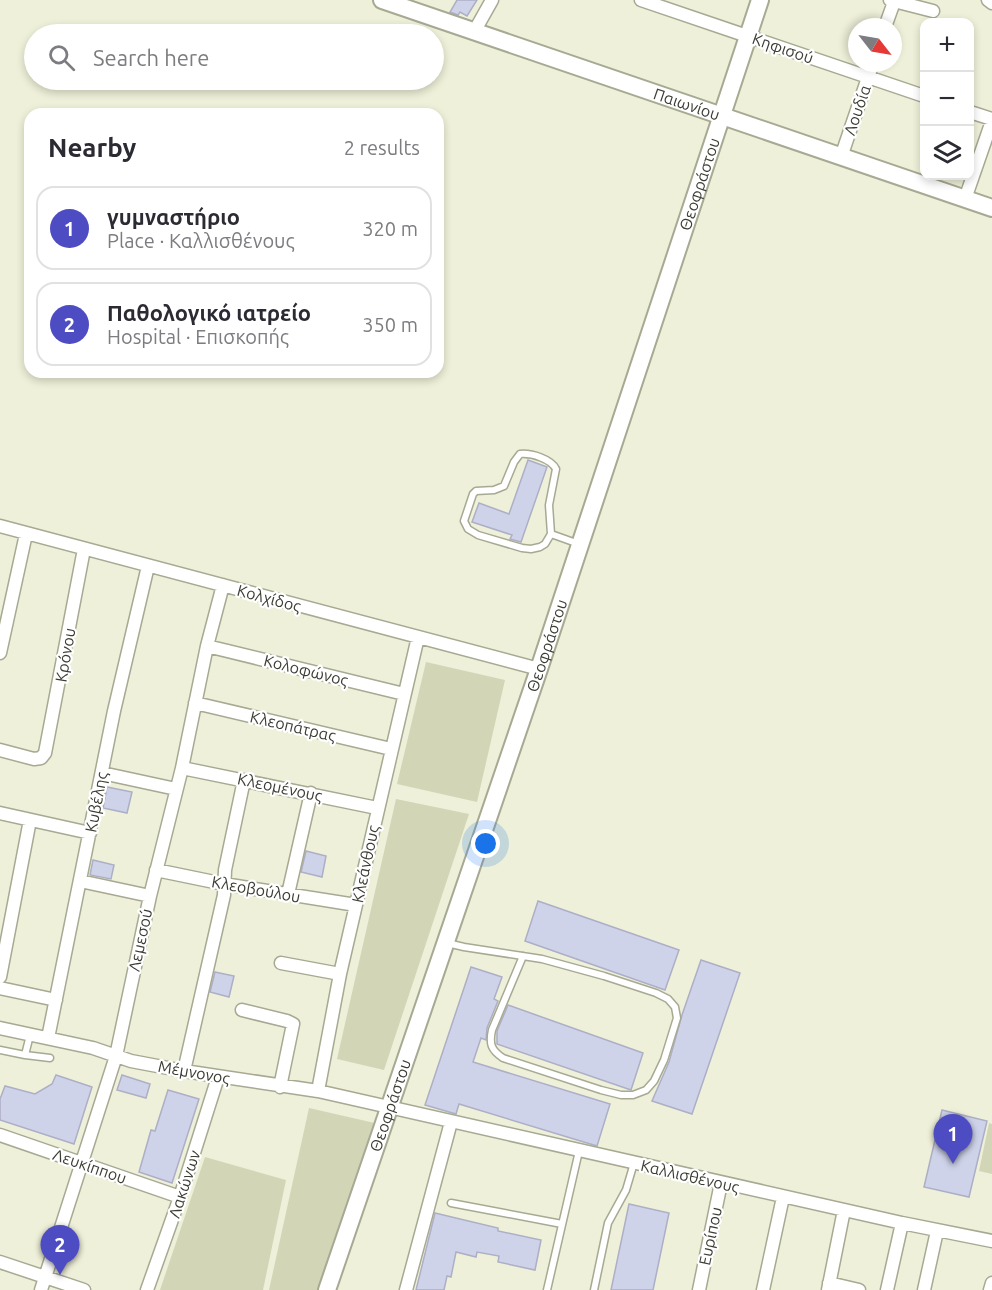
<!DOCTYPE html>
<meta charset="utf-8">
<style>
:root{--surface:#fff;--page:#f2f2f3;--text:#2b2b33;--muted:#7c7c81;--line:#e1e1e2;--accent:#4e4cc2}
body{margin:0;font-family:Ubuntu,sans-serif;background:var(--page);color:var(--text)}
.controls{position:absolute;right:18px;top:18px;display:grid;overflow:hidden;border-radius:12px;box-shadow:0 3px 9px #0003}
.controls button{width:54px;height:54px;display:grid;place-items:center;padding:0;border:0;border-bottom:2px solid var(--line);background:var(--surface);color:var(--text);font:30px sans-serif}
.compass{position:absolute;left:848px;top:18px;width:54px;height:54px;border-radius:50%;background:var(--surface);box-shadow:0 3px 9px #0003;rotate:121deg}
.you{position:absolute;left:486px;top:844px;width:21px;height:21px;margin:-15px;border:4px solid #fff;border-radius:50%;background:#1a73e8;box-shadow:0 0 0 9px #1a73e833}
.badge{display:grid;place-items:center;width:39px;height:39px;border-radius:50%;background:var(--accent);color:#fff;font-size:20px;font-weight:700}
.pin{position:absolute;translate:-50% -50px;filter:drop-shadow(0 2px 3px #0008)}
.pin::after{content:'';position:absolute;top:32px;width:21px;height:18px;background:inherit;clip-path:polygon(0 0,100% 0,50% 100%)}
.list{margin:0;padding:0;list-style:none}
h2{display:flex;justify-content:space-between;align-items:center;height:78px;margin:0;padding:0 24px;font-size:26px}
h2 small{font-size:20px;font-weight:400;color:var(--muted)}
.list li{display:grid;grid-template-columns:39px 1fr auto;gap:18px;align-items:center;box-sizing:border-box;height:84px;margin:0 12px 12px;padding:0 12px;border:2px solid var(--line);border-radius:18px}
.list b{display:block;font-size:22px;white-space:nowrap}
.list p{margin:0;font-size:20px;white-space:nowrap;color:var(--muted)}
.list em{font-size:20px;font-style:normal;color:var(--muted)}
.icon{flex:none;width:33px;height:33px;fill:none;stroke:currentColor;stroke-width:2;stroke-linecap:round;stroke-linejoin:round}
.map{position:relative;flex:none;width:992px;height:1290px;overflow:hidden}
.search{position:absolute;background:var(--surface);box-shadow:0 3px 9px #0003;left:24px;top:24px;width:420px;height:66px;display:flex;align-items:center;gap:15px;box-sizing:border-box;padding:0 21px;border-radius:33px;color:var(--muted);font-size:22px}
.panel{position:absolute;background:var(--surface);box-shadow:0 3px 9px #0003;left:24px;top:108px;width:420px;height:270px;border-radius:18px}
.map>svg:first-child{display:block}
.green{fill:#d2d6b6}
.building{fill:#cfd3ea;stroke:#acafc5;stroke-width:1.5}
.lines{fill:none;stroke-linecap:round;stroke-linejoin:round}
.lane-casing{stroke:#a7a993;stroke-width:9}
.street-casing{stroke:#a7a993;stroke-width:15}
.secondary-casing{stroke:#a7a993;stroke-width:20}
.lane{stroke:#fff;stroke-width:6}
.street{stroke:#fff;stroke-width:12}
.secondary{stroke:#fff;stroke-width:16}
.labels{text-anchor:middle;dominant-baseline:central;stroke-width:4.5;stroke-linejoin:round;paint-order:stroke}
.street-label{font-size:16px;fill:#3b3c33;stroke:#fff}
</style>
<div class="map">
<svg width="992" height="1290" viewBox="0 0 992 1290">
<rect width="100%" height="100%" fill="#eef0d9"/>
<path class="green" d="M426,662L505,680L477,802L397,784Z
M396,799L469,814L384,1070L337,1059Z
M309,1108L379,1124L323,1290H269Z
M989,1123L992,1124V1174L979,1171Z
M205,1157L286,1180L263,1290H160Z"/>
<path class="building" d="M457,0H477L467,16L460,12L458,15L450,12Z
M528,460L547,467L521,542L510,539L512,535L472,522L479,503L509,514Z
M107,787L132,792L127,813L103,808Z
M306,851L326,856L322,877L301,872Z
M93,860L114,865L111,879L90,875Z
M538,901L679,950L665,990L525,941Z
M701,960L740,973L692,1114L652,1101L669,1062L682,1015Z
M471,967L502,977L494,999L498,1001L487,1028L486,1040L481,1038L473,1062L610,1104L597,1146L459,1104L456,1114L425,1105Z
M215,972L234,976L229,997L210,992Z
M508,1005L643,1053L631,1090L497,1044V1031Z
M56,1075L92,1087L74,1144L0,1120V1099L5,1086L35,1094L52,1084Z
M122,1075L150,1084L146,1098L117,1090Z
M168,1090L199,1099L172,1183L139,1172L151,1130L155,1131Z
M942,1110L987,1121L969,1197L924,1187Z
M629,1204L669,1213L653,1290H611Z
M435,1213L498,1228V1231L541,1240L535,1270L498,1262L499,1256L477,1252L476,1257L456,1252L451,1277L447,1276L444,1290H416Z"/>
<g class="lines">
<g class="lane-casing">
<path id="lane" d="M520,454C532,453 551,459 556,469L549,505L551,534L545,544L540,547L531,549L522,548L478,535L468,529L464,521L473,494L476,491L494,490L504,486L514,462Z
M551,534L579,544
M447,943L464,947L542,959L604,976L656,993L668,999L675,1007L677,1018L664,1060L654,1081L646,1090L633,1095H621L601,1090L503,1058C491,1050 489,1044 492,1030L523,956
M0,1050L25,1055L30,1035
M25,1055L50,1058
M451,1203L562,1224
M547,1290L579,1151
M594,1290L608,1223L626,1190L634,1163"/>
</g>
<g class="street-casing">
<path id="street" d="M641,0L924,96
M890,0L933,11
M988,0L992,3
M885,27L894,2
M474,32L492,0
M970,112L992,119
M841,157L873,63
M965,199L992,121
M0,526L539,669
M207,646L404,694
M0,653L26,534
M195,703L391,749
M0,750L34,759L41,758L45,753L84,549
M182,768L377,808
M102,773L176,789
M0,813L90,833
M156,870L224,884L356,905
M80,881L150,896
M288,894L311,793
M281,963L340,974
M0,977L30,820
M0,988L56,1000
M242,1010L287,1021L293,1024L280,1087
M0,1028L93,1048L131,1061L184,1071L318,1091L902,1223L992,1241
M48,1038L114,711L148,566
M184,1071L224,895L225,870L244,780
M318,1091L340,974L418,637
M0,1135L180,1197
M0,1262L84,1290
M829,1283L859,1290
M41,1290L116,1056L150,896L182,768L207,646L223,585
M147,1290L180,1197L218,1077
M406,1290L451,1122
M699,1290L721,1183
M763,1290L783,1197
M828,1290L844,1210
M887,1290L902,1223
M924,1290L937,1231
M990,1290L992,1283"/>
</g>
<g class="secondary-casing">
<g id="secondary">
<path id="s1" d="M382,0L992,208"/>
<path id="s2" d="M327,1290L539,669L760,0"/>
</g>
</g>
<use href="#lane" class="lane"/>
<use href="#street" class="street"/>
<use href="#secondary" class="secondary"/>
</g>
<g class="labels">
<g class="street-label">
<text transform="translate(783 48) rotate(19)">Κηφισού</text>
<text stroke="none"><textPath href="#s1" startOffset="322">Παιωνίου</textPath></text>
<text transform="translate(857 110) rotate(-71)">Λουδία</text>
<text stroke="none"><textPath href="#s2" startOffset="1167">Θεοφράστου</textPath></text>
<text transform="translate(269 598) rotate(15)">Κολχίδος</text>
<text stroke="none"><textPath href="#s2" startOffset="681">Θεοφράστου</textPath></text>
<text transform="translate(65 655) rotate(-80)">Κρόνου</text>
<text transform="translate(306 670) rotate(14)">Κολοφώνος</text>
<text transform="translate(293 726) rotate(13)">Κλεοπάτρας</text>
<text transform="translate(280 787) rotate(12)">Κλεομένους</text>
<text transform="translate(96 802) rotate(-79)">Κυβέλης</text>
<text transform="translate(365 864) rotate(-78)">Κλεάνθους</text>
<text transform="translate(256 889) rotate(10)">Κλεοβούλου</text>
<text transform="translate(140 940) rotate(-78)">Λεμεσού</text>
<text transform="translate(194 1072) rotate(10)">Μέμνονος</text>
<text stroke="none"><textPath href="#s2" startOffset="195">Θεοφράστου</textPath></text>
<text transform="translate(90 1166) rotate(19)">Λευκίππου</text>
<text transform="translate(690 1176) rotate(13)">Καλλισθένους</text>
<text transform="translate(184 1184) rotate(-72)">Λακώνων</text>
<text transform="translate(710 1236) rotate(-78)">Ευρίπου</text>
</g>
</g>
</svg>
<div class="controls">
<button>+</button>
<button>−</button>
<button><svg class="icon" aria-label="layers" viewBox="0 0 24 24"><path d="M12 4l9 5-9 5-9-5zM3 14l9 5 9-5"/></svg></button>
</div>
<svg class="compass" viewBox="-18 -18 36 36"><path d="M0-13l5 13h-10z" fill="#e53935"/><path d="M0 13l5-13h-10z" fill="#7c7c81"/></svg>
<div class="you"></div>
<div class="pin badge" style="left:953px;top:1164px">1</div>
<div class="pin badge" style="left:60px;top:1275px">2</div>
<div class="search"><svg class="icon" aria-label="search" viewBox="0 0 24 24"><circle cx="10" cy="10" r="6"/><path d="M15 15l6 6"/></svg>Search here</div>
<section class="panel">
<h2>Nearby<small>2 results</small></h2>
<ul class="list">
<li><span class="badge">1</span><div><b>γυμναστήριο</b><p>Place · Καλλισθένους</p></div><em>320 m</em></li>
<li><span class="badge">2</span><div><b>Παθολογικό ιατρείο</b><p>Hospital · Επισκοπής</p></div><em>350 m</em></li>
</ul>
</section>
</div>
